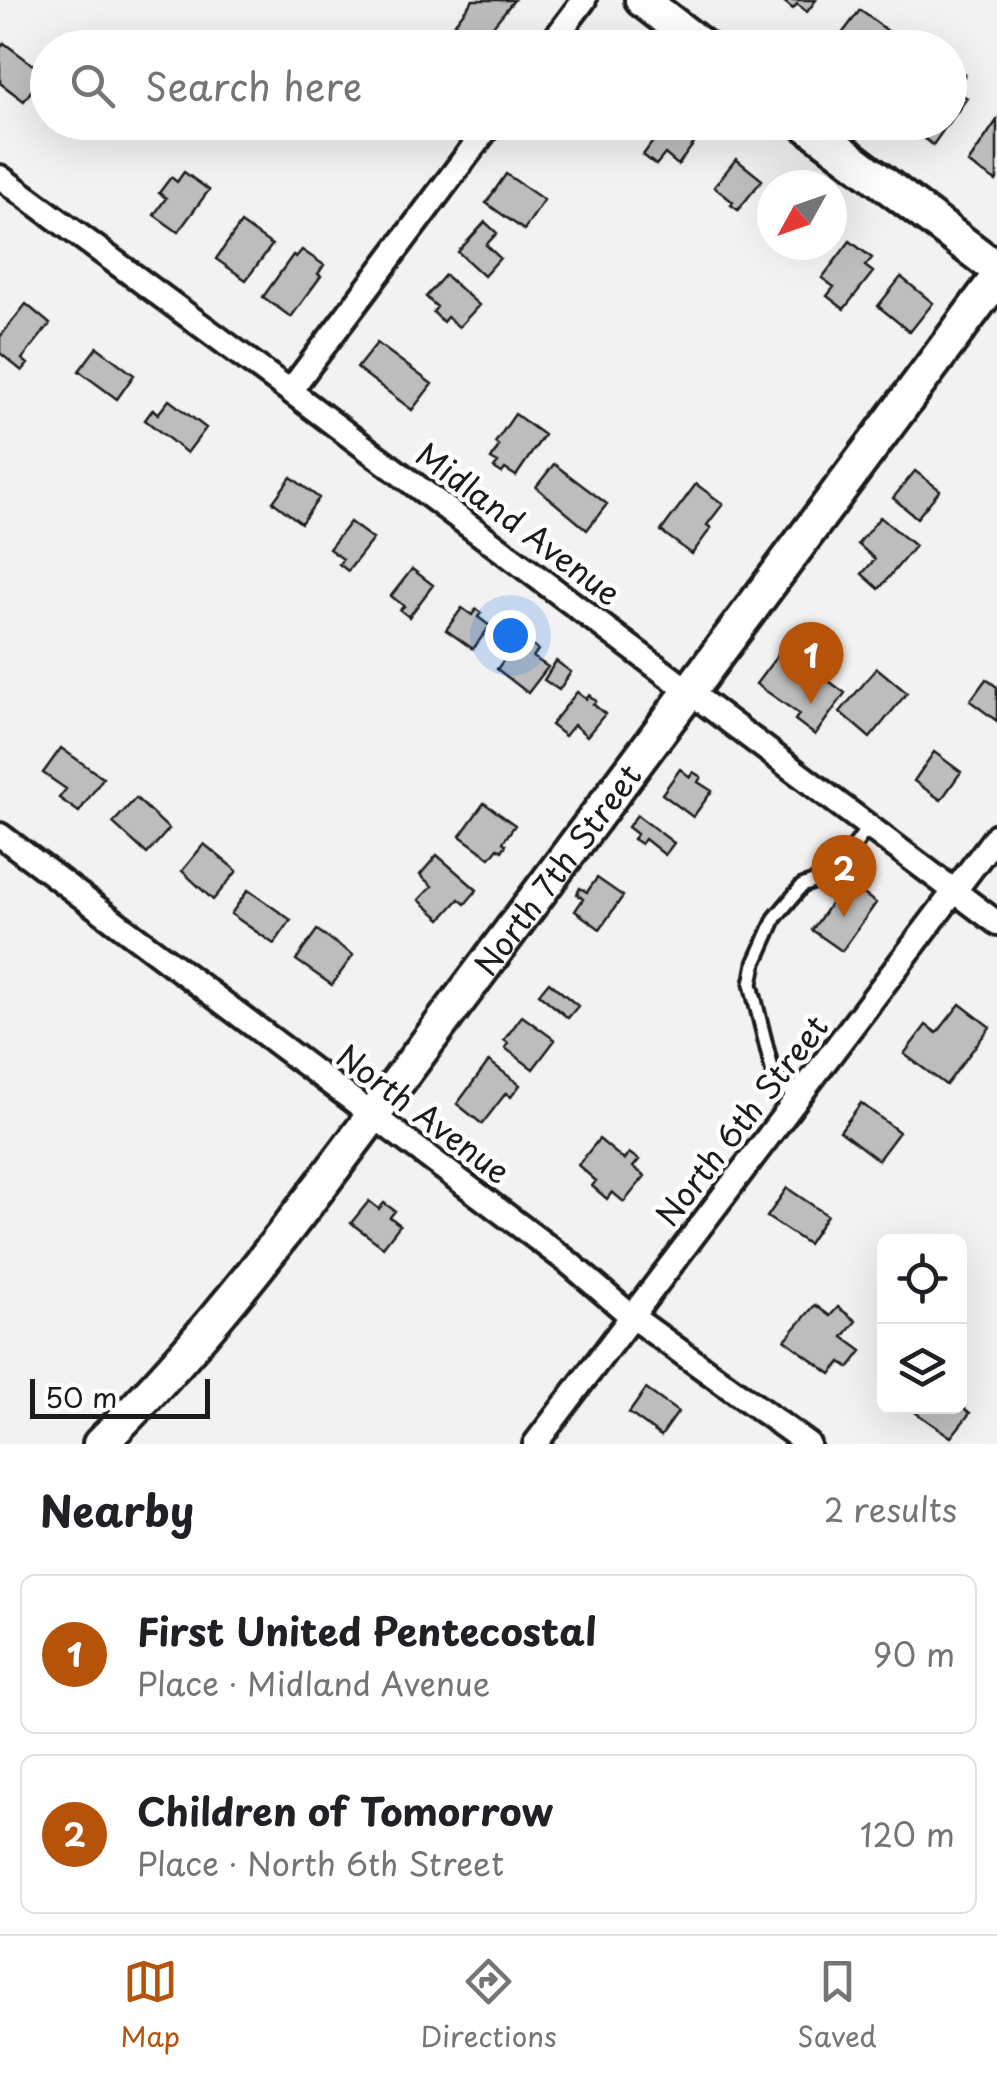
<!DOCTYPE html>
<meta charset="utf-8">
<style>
:root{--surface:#fff;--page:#f6f6f6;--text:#202124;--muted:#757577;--line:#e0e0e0;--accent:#b45309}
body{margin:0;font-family:"Playpen Sans",sans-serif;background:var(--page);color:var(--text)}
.controls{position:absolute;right:30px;bottom:30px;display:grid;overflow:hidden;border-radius:15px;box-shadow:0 10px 40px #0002}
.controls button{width:90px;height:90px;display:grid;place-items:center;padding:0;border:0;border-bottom:2px solid var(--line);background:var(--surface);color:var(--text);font:50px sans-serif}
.compass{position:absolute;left:757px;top:170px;width:90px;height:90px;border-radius:50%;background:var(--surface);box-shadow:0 10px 40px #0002;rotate:230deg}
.scale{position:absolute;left:30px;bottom:25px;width:180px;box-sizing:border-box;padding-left:10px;border:5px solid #1c1c1c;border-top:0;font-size:28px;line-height:35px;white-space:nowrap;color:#1c1c1c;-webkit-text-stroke:8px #fff;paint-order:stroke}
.you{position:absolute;left:510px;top:635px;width:35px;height:35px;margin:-25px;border:8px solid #fff;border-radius:50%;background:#1a73e8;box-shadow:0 0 0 15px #1a73e833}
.badge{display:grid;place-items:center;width:65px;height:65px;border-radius:50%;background:var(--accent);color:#fff;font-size:32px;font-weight:700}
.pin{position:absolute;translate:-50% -82px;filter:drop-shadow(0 2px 5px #0008)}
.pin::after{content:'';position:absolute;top:52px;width:35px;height:30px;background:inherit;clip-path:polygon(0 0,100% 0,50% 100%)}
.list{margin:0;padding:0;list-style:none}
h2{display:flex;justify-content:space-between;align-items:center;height:130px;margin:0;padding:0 40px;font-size:42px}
h2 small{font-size:32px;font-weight:400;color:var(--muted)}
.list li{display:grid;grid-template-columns:65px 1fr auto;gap:30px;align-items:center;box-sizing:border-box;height:160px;margin:0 20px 20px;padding:0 20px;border:2px solid var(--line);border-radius:15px}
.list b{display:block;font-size:38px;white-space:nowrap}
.list p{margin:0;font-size:32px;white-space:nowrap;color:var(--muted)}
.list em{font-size:32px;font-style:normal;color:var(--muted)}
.icon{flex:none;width:55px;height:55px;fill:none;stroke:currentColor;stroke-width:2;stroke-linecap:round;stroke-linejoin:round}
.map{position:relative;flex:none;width:997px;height:1444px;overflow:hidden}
.search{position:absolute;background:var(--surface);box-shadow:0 10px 40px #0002;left:30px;right:30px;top:30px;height:110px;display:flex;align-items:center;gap:25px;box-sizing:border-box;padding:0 35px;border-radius:55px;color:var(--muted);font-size:38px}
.sheet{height:490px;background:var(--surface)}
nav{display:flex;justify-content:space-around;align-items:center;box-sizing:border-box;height:140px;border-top:2px solid var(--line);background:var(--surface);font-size:28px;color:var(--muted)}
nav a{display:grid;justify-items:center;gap:5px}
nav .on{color:var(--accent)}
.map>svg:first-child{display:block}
.building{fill:#bdbdbd;stroke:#1c1c1c;stroke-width:2.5}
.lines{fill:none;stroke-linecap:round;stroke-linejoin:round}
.lane-casing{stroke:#1c1c1c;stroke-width:19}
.street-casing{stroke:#1c1c1c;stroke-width:30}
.secondary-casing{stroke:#1c1c1c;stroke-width:40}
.lane{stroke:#fff;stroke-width:11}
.street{stroke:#fff;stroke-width:22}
.secondary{stroke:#fff;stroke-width:32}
.labels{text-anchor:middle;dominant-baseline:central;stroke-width:9;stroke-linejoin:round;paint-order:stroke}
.street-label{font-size:32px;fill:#1c1c1c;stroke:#fff}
</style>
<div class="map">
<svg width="997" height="1444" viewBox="0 0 997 1444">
<rect width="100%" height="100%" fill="#f2f2f2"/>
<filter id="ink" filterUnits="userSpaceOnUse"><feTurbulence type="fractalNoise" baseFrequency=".01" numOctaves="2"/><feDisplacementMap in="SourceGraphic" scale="20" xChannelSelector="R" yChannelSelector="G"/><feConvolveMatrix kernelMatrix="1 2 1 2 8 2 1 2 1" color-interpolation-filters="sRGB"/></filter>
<g filter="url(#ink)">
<path class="building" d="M473,0H514L480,42L455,23Z
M782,0H816L807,12L797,4L793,9Z
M860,10L897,38L890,48H841L835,43Z
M4,43L44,73L24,101L0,83V48Z
M950,64L965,75L955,89L967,98L950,122Z
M997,120V179L996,181L968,163Z
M667,122H686L701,134L678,165L665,154L656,165L643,155Z
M907,122H949L933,145L906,125Z
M736,159L762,180L738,210L731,205L733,202L714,187Z
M184,172L209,190L178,232L154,215L166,198L159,193L171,177L177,182Z
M506,174L544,200L524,230L486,203Z
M485,222L497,233L486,245L500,258L484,276L458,252Z
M241,223L272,245L246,280L216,259Z
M850,241L872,258L865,266L873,272L844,309L827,296L834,287L822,278Z
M302,250L324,265L318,274L321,276L291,317L263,297L293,255L296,257Z
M445,275L479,305L459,327L447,317L443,322L433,312L437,307L426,297Z
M901,277L933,303L910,332L878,306Z
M26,304L50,324L22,359L28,364L22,371L0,353V337Z
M377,343L432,384L412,410L357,368Z
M97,347L134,375L117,399L79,371Z
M169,400L206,428L187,453L145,420L153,409L158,414Z
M515,414L544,435L516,476L505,469L502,473L494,468L498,463L491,459L499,446L495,443Z
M554,464L607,504L587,530L536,487Z
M915,471L940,490L917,518L893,498Z
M291,477L319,498L301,523L273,502Z
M696,484L723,504L707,525L711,528L692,554L661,531Z
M880,517L915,546L879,589L862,574L875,559L858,544Z
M350,522L373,539L348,571L339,564L343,559L329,549Z
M412,569L433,585L409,617L400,610L404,606L391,596Z
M462,608L472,615L476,609L481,613L478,617L490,626L473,649L446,630Z
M516,644L524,651L530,644L538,650L533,657L548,667L528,693L497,669Z
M780,652L822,683L826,679L845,693L815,735L795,720L799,714L756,684Z
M556,661L571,672L559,690L544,680Z
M877,668L907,693L870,738L840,712Z
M986,679L997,687V721L970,701Z
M577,692L586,699L589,695L596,701L593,704L605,714L587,736L574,725L565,736L551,725Z
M61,748L103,778L79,812L59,798L66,789L43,773Z
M934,752L961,772L941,800L914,781Z
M680,769L690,777L693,772L701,777L698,782L712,791L693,817L662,794Z
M136,798L169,829L147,854L113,823Z
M484,803L515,825L503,842L506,845L502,851L498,848L490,858L460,836Z
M637,815L674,843L665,855L645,839L641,844L633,839L637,834L628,827Z
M204,844L237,871L213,900L182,871Z
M437,855L477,890L465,904L459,899L441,919L419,900L432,886L420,875Z
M597,878L623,896L600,929L575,911L583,899L577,894L580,888L587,892Z
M851,885L876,903L842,951L812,930L843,886L848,889Z
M248,890L291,920L274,944L231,914Z
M317,930L353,955L332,985L296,960Z
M549,982L578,1006L568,1018L539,994Z
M960,1004L990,1027L946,1085L904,1054L926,1025L937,1033Z
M522,1016L555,1040L533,1069L505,1048L508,1043L504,1040Z
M489,1061L520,1085L511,1097L506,1093L482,1124L457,1104Z
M861,1103L899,1132L878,1160L840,1131Z
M599,1139L624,1160L629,1153L639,1160L633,1167L645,1176L624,1202L612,1192L607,1199L592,1186L596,1181L578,1165Z
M787,1188L827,1215L808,1244L767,1217Z
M369,1201L379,1209L384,1203L395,1211L390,1217L400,1225L383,1247L351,1223Z
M815,1305L830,1316L838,1307L856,1321L843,1337L862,1351L849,1368L841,1362L831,1374L785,1340Z
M646,1389L678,1412L661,1436L629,1413Z
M960,1405L970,1413L951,1437L906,1406Z"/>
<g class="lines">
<g class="lane-casing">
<path id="lane" d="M796,1099L772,1069L751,984L755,963L775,918L802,886L833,875L868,827"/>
</g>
<g class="street-casing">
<path id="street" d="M548,48L584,0
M0,177L290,391L997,923
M290,391L492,122
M0,835L568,1262L631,1316L808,1444
M535,1444L997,835"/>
</g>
<g class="secondary-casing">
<g id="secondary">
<path d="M642,0L704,48"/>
<path d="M803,122L997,269"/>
<path id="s1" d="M100,1444C236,1311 350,1144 465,992C643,755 820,516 997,278"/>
</g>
</g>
<use href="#lane" class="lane"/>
<use href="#street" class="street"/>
<use href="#secondary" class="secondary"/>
</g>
</g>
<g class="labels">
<g class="street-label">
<text transform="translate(519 523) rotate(37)">Midland Avenue</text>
<text stroke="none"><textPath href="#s1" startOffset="735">North 7th Street</textPath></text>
<text transform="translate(424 1113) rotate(37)">North Avenue</text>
<text transform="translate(741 1120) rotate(-52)">North 6th Street</text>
</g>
</g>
</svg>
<div class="controls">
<button><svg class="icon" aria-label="locate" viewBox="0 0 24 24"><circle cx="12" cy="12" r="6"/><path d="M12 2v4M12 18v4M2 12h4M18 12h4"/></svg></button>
<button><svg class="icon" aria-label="layers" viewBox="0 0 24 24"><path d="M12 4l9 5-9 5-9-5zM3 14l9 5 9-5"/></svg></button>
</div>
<svg class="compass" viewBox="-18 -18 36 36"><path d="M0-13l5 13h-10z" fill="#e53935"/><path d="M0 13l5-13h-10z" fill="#757577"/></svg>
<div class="scale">50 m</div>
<div class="you"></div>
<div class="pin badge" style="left:811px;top:704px">1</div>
<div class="pin badge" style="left:844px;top:917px">2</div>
<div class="search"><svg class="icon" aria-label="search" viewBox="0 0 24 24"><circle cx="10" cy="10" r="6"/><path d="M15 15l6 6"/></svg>Search here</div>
</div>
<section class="sheet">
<h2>Nearby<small>2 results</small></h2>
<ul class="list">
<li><span class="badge">1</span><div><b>First United Pentecostal</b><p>Place · Midland Avenue</p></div><em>90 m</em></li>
<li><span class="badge">2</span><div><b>Children of Tomorrow</b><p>Place · North 6th Street</p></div><em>120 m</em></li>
</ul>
</section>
<nav>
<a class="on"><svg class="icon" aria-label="map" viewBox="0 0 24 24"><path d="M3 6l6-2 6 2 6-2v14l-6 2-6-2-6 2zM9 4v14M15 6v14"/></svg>Map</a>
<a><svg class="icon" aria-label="directions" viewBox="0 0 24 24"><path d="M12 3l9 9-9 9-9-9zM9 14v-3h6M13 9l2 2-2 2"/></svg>Directions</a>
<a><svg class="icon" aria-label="saved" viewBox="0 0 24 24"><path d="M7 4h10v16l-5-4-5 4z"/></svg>Saved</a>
</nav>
